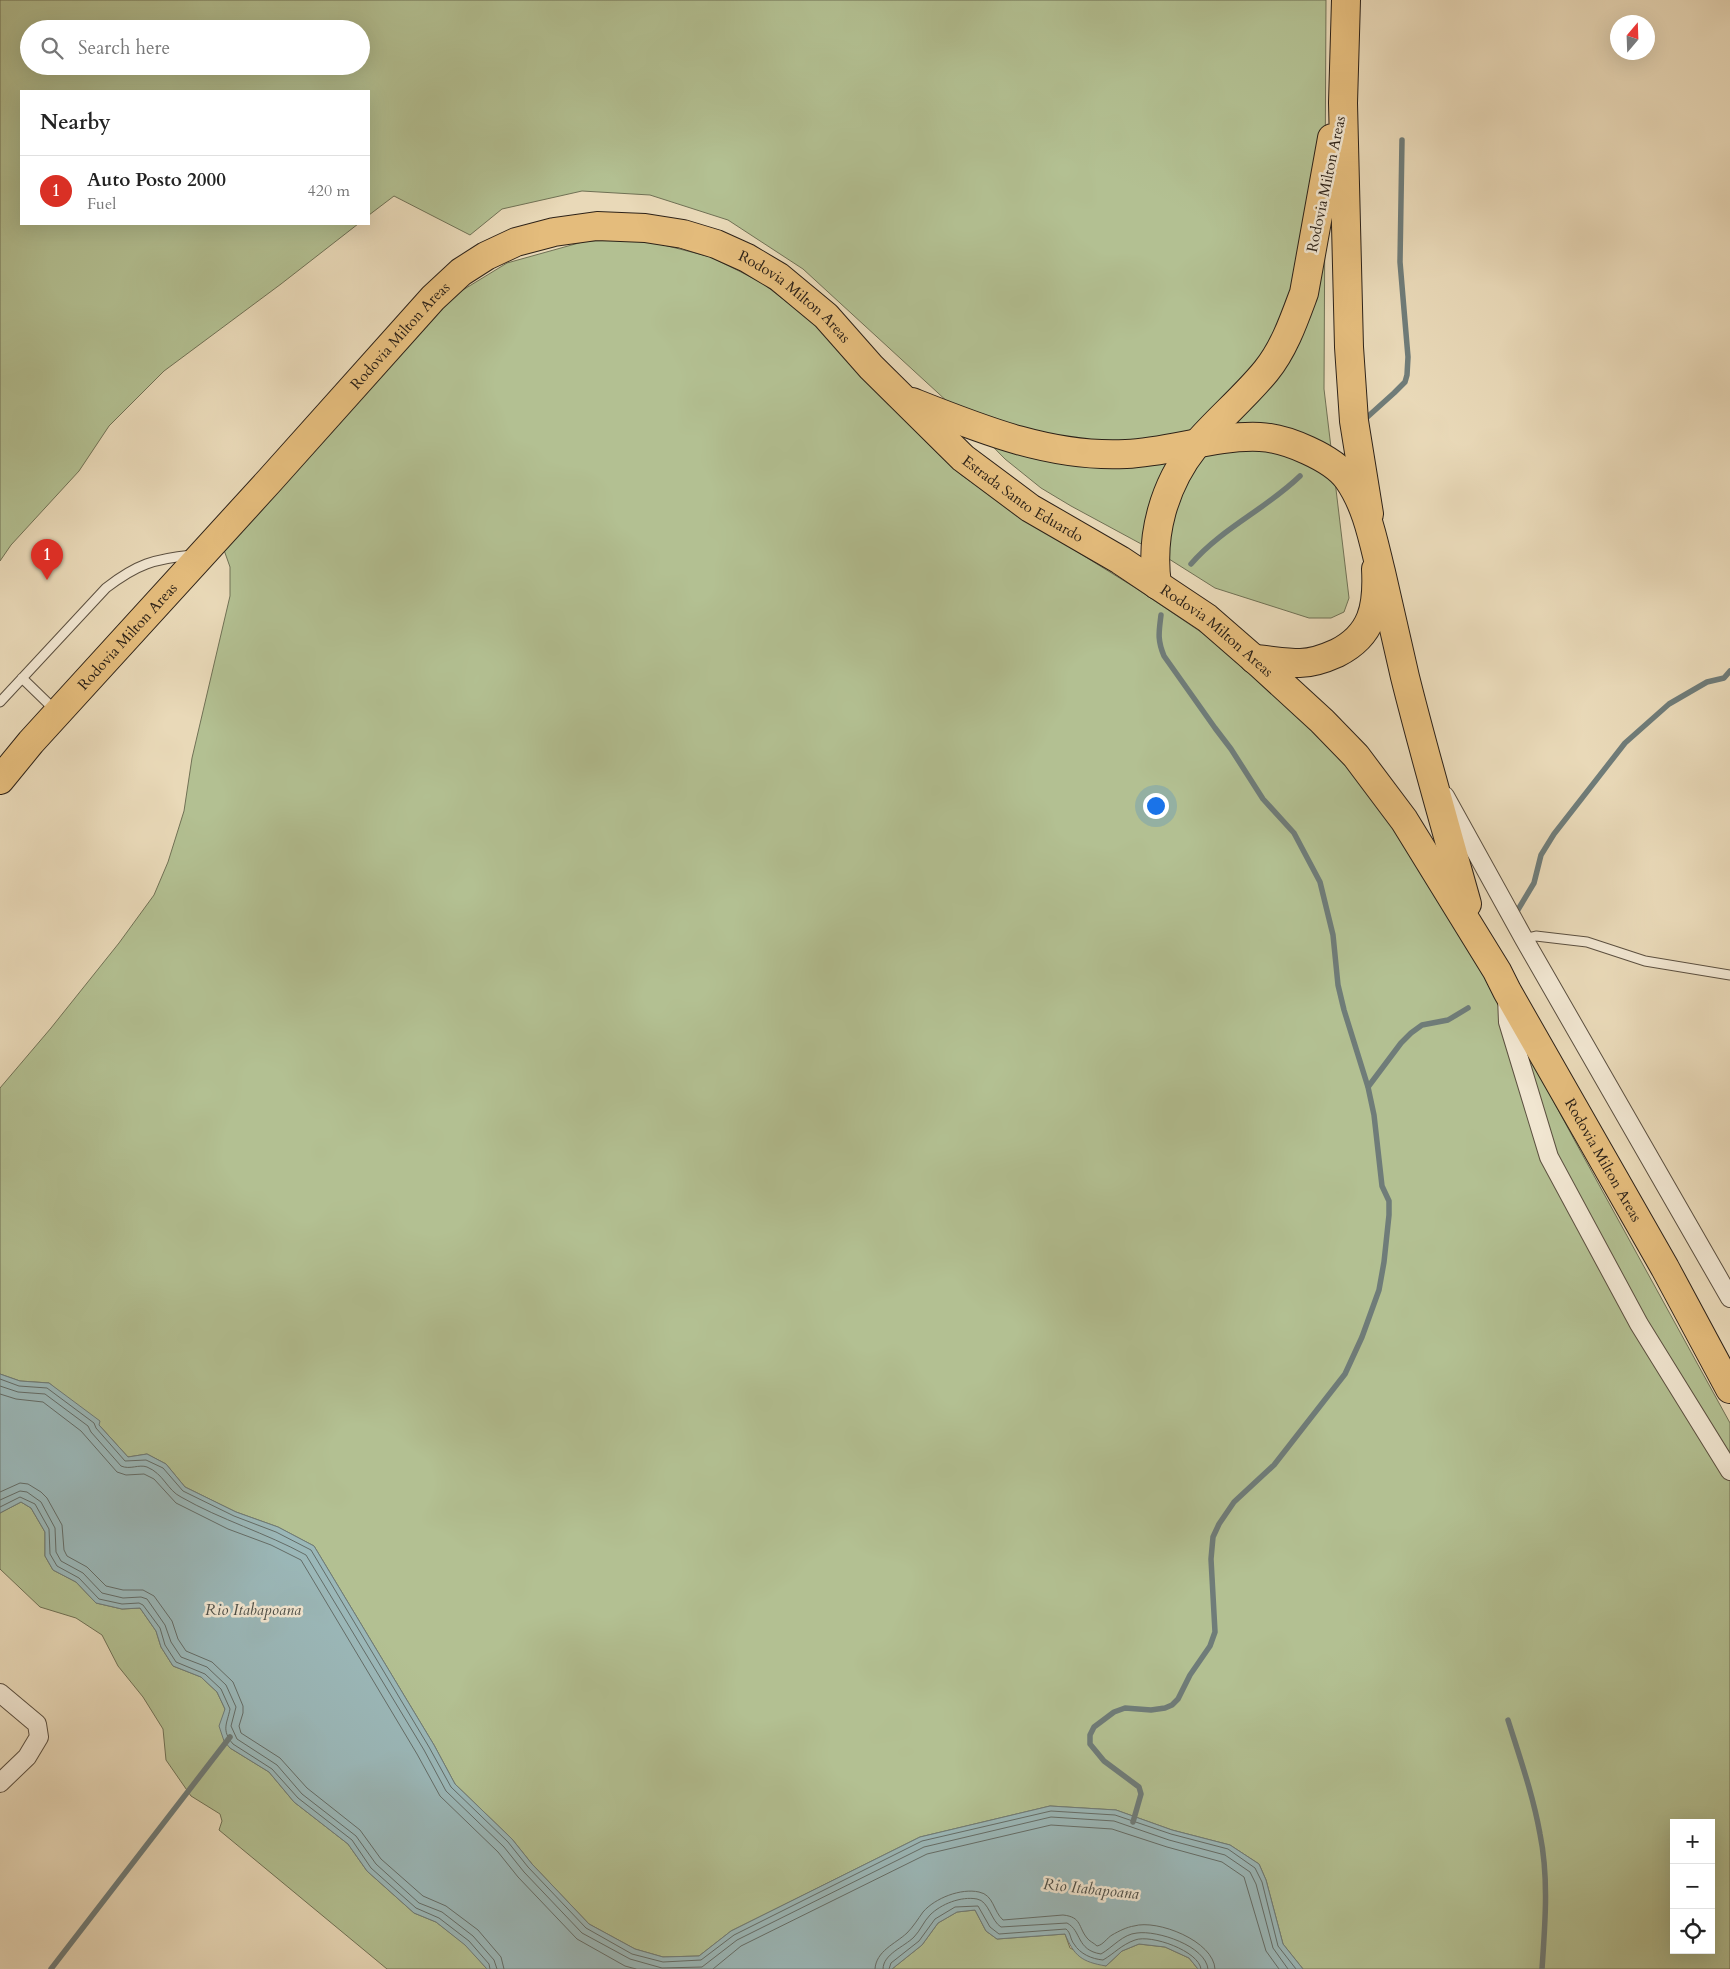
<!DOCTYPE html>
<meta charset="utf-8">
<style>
:root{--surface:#fff;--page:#f2f2f2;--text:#222;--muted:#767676;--line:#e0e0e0;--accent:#d93025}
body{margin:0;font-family:Cardo,serif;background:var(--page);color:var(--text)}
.controls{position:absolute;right:15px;bottom:15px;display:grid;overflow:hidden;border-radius:0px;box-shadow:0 5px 20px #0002}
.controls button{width:45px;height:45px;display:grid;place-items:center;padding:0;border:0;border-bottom:1px solid var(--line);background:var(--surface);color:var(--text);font:25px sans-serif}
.compass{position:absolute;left:1610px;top:15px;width:45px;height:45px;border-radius:50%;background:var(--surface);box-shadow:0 5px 20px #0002;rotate:19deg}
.you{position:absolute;left:1155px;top:805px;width:18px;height:18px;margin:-12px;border:4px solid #fff;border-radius:50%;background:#1a73e8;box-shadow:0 0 0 8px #1a73e833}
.badge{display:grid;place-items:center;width:32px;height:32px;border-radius:50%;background:var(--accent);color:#fff;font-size:16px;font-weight:700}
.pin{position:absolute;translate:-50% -41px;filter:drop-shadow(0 1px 2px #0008)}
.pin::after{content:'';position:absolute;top:26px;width:18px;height:15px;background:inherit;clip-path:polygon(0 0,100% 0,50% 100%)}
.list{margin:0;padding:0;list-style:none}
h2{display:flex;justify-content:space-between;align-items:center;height:65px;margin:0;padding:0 20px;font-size:21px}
h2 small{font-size:16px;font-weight:400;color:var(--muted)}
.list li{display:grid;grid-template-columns:32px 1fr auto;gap:15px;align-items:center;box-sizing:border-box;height:70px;padding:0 20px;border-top:1px solid var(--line)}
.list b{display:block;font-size:19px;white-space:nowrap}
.list p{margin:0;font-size:16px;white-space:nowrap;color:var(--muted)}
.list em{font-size:16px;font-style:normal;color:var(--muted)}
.icon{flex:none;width:28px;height:28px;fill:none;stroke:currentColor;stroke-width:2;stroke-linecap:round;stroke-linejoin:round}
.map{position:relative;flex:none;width:1730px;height:1969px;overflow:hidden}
.search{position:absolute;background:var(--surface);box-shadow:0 5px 20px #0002;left:20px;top:20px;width:350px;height:55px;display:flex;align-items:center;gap:12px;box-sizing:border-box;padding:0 18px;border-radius:28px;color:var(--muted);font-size:19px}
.panel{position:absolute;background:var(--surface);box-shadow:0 5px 20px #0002;left:20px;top:90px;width:350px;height:135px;border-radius:0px}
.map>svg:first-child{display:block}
.green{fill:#b3c092;stroke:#707155;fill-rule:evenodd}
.water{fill:#9bb8b9;stroke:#6f7c79}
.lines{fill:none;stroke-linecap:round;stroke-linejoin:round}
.shore{stroke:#646d68;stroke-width:1}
.stream{stroke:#6f7c79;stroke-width:5.5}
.service-casing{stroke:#5c5040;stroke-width:11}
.minor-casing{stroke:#5c5040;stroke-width:20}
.primary-casing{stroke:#2d2218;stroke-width:30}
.trunk-casing{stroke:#2d2218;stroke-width:30}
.service{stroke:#f1e6d1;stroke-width:9}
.minor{stroke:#f1e6d1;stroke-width:18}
.primary{stroke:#e4bc7c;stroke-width:28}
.trunk{stroke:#e4bc7c;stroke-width:28}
.labels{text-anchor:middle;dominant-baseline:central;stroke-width:5;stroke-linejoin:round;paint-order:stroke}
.street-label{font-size:15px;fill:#2d2218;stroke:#f1e6d1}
.water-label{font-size:16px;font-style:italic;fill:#4e4f48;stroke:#f1e6d1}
</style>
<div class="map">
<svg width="1730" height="1969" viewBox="0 0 1730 1969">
<rect width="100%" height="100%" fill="#e9d9b8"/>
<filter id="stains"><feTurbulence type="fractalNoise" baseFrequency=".004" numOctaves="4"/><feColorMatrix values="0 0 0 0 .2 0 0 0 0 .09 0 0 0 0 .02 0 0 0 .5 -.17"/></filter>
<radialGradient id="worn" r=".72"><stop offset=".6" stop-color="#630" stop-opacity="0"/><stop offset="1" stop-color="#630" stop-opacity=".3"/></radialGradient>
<path class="green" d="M0,0H1326L1324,389L1349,598L1344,612L1331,618H1309L1215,588L1169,559L1071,506L1041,488L1005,459L962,415L803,269L728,220L650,195L582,191L502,209L470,235L394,196L369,215V91H21V224H358L281,284L164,371L109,426L79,471L11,545L0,561ZM29,29H361V66H29Z
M644,240L711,257L761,282L810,320L932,448L960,474L1018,515L1134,587L1250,665L1343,749L1465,937L1576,1143L1730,1423V1969H1303L1283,1944L1266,1880L1259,1864L1230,1845L1172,1830L1116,1810L1050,1806L920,1837L731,1931L699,1956L663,1957L635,1949L589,1924L532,1864L512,1839L455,1784L434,1745L314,1546L278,1527L236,1512L185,1487L166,1464L147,1454L128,1457L99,1425L49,1383L20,1381L0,1374V1088L51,1028L119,943L154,895L168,862L184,811L192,758L230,596V567L224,550L453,296L507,263L586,241ZM1674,1823H1711V1950H1674Z
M21,1502L31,1508L45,1532V1556L53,1570L76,1582L96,1603L122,1609L140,1608L156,1631L161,1647L173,1666L201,1677L217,1692L225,1709L230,1748L269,1772L294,1802L348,1844L367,1871L414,1913L436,1922L466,1945L487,1969H387L219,1830L222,1821L220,1814L191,1796L166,1760L163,1729L143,1697L118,1666L102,1635L76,1618L40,1607L0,1569V1513Z
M975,1910L986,1931L997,1939L1065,1934L1070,1948L1106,1966L1122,1951L1139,1944L1165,1947L1189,1958L1198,1969H892L922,1945L938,1923L957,1912Z"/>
<path class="water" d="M0,1374L20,1381L49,1383L100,1421L99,1425L128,1457L147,1454L166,1464L185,1487L236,1512L278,1527L314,1546L434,1745L455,1784L512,1839L532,1864L589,1924L635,1949L663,1957L699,1956L731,1931L920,1837L1050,1806L1116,1810L1172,1830L1230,1845L1259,1864L1266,1880L1283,1944L1303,1969H1198L1189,1958L1165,1947L1139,1944L1122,1951L1106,1966C1082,1962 1074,1956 1065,1934L997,1939L986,1931L975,1910L957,1912L938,1923L922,1945L892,1969H487L465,1945L436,1922L414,1913L367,1871L348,1844L294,1802L269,1772L230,1748L224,1741L219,1726L225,1709L217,1692L201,1677L173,1666L161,1647L156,1631L140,1608L122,1609L96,1603L76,1582L53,1570L45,1556V1532L31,1508L21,1502L0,1513Z"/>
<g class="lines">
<path class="shore" d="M0,1379L19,1386L47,1388L94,1423L96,1428L125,1461L146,1460L163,1468L183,1491L234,1516L276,1532L311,1550L429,1747L451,1787L508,1842L528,1867L586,1928L632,1954L663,1962L701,1960L734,1935L922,1841L1051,1811L1115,1815L1171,1834L1228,1849L1255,1868L1262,1882L1278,1946L1296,1969
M0,1386L18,1392L45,1394L88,1426L91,1432L121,1466C130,1470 139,1464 147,1467C164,1474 167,1490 181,1497C221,1520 266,1533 306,1555L424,1750L446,1791L504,1847L524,1872L582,1933L630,1959L662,1968L702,1967L737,1940L924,1847L1051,1817L1114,1821L1169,1840L1225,1855L1250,1872L1256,1884L1273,1948L1288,1969
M0,1394L16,1399L43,1402L81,1431L117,1472L126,1475L144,1474L154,1479L176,1503L228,1529L271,1545L301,1560L417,1754L440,1796L498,1852L518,1877L577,1939L625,1966L636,1969
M0,1492L20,1483L28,1484L41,1492L47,1498L62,1525L64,1550L67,1556L87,1567L106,1586L123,1590H143L154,1596L172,1621L178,1639L186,1651L212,1662L233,1682L243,1706V1713L239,1726L241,1733L280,1758L307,1788L360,1830L381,1859L423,1896L446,1906L478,1930L501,1957L504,1969
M0,1500L20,1491L27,1492L41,1502L55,1528L56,1552L61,1561L83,1573L102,1593L123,1598L141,1597L147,1599L165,1625L171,1642L181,1657L207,1667L226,1685L236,1707L231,1726L237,1739L277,1765L302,1794L356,1836L376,1864L419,1903L442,1912L473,1936L494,1960L497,1969
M0,1507L20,1497L35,1504L49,1529L50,1554L57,1566L79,1578L99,1599L122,1604L139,1603L143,1605L160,1628L165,1645L176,1662L205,1674L221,1689L230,1709C227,1724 221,1730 233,1744L272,1769L298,1798L352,1840L371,1868L416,1908L439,1918L469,1941L489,1964L490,1969
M713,1969L741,1946L927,1854L1051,1825L1112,1829L1167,1847L1222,1862L1244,1877L1266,1951L1279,1969
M875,1969C876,1951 895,1944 907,1933C913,1927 918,1919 923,1912C935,1898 961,1888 979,1892C994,1895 993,1911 1003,1920L1063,1915C1082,1917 1078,1927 1087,1938C1089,1941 1094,1943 1097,1946C1103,1945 1107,1938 1112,1935C1119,1931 1127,1927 1134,1926C1157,1919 1214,1941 1215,1969
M883,1969C883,1954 904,1947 914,1937C920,1931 924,1921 930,1915C941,1904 961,1896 977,1899C989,1901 991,1921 1001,1927L1067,1923C1082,1931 1076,1950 1101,1954C1113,1947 1123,1934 1137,1933C1157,1930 1206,1946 1208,1969
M889,1969L891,1963L919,1941L935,1919L955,1907L978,1906L990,1927L999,1934L1066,1929C1071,1933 1070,1939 1074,1944C1080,1954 1092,1959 1103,1960C1115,1953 1121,1945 1135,1940C1151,1934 1199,1951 1201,1969"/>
<path class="stream" d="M1364,420L1394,393L1405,382L1407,375L1408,357L1400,262L1402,140
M1191,564C1222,528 1266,509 1300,476
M1516,913L1534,883L1541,855L1554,834L1625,743L1669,704L1707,682L1724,678L1730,671
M1368,1087L1401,1043L1411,1033L1422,1025L1448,1020L1468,1008
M1508,1720C1520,1758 1533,1795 1540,1834C1549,1878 1545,1925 1542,1969
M1133,1822L1141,1794L1139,1787L1104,1761L1090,1744V1735L1094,1727L1114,1712L1125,1708L1151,1710L1165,1708L1172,1705L1178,1699L1190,1675L1210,1646L1215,1632L1211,1559L1213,1537L1219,1524L1234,1502L1274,1465L1345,1374L1362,1337L1379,1290L1384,1262L1389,1215V1201L1382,1186L1374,1115L1368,1087L1344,1010L1338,985L1333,935L1320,882L1294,833L1263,799L1231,749L1215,728L1164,656C1157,639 1159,632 1161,615
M51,1969L230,1737"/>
<g class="service-casing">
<path id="service" d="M22,678L56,711
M0,702L106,588C137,564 154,559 192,555
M1524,939L1536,936L1587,942L1645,961L1730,975"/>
</g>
<g class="minor-casing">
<path id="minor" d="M1445,796L1524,939L1730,1298
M1507,997L1508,1022L1549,1157L1639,1324L1730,1471
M0,1693L37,1724L39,1737L27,1757L0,1783"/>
</g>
<g class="primary-casing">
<path id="primary" d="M1346,0L1343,103L1349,347L1354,421L1369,514
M1157,585C1150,535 1164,485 1195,446C1217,420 1244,398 1266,371C1284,349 1294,320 1304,293L1332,138
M1254,659C1269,660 1285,663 1300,663C1312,663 1326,658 1337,653C1373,635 1378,606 1376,569"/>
</g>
<g class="trunk-casing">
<g id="trunk">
<path d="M912,402C980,429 1051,458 1126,454C1171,452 1215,435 1260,437C1286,438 1333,458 1348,479C1367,506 1373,540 1381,572C1389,607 1397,642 1405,677C1424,753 1446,829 1467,904"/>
<path id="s1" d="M0,780L31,742L271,479L433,298L461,272L486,256L516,242L554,232L597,226L645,228L683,234L716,244L747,258L779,277L826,316L871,367L963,458L1030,508L1120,560L1207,618L1261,665L1322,721L1356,756L1404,820L1497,971L1507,991L1665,1268L1730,1389"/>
</g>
</g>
<use href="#service" class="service"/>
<use href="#minor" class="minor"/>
<use href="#primary" class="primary"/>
<use href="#trunk" class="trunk"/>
</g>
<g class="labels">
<g class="street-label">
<text transform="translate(1326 184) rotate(-78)">Rodovia Milton Areas</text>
<text stroke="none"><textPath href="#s1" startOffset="1048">Rodovia Milton Areas</textPath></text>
<text stroke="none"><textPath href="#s1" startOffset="598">Rodovia Milton Areas</textPath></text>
<text stroke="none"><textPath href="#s1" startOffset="1355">Estrada Santo Eduardo</textPath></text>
<text stroke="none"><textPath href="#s1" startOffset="1590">Rodovia Milton Areas</textPath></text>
<text stroke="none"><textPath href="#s1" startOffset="192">Rodovia Milton Areas</textPath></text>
<text stroke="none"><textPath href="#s1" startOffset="2252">Rodovia Milton Areas</textPath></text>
</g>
<g class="water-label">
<text x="253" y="1610">Rio Itabapoana</text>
<text transform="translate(1091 1889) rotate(6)">Rio Itabapoana</text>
</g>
</g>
<rect width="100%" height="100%" filter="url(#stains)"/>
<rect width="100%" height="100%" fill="url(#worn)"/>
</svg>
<div class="controls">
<button>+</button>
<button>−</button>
<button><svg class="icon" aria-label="locate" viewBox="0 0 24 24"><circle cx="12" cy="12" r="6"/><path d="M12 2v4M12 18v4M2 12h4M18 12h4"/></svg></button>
</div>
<svg class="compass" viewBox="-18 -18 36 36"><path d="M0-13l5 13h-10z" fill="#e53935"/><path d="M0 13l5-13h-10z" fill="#767676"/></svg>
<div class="you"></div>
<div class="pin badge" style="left:47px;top:580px">1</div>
<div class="search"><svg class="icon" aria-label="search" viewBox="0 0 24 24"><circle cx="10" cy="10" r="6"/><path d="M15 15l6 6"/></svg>Search here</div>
<section class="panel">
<h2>Nearby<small></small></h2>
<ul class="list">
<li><span class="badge">1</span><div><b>Auto Posto 2000</b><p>Fuel</p></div><em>420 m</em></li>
</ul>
</section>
</div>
